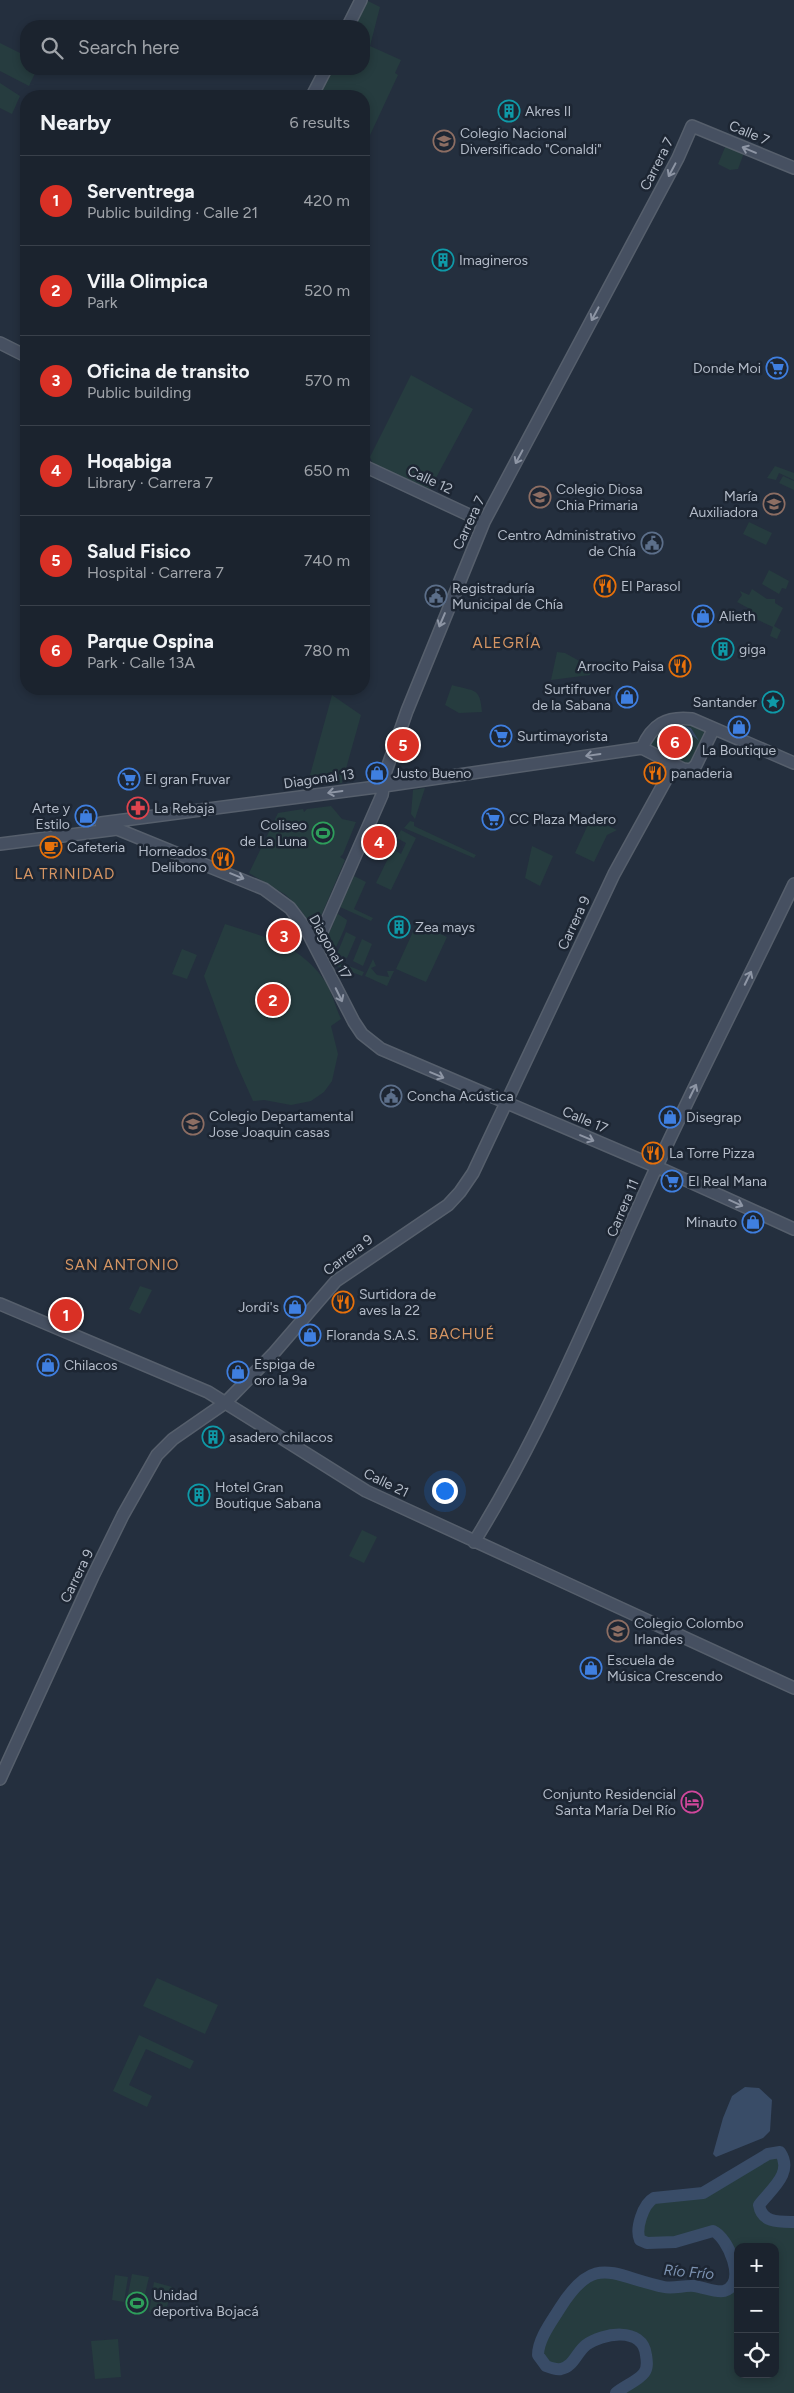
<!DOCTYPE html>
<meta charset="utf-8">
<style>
:root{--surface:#1b232e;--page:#242b36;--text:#f1f3f6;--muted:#a0a4aa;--line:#39404a;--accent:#d93025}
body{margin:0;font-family:Figtree,sans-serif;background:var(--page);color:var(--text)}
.controls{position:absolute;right:15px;bottom:15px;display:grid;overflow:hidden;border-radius:10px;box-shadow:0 2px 8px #0003}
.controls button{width:45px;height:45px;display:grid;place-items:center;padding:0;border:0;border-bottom:1px solid var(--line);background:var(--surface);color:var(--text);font:25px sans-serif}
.you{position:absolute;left:444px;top:1490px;width:18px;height:18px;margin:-12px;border:4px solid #fff;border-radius:50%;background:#1a73e8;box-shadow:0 0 0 8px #1a73e833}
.badge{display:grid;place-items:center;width:32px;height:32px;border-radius:50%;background:var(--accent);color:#fff;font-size:16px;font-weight:700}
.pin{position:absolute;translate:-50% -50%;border:2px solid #fff;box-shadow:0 1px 5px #0006}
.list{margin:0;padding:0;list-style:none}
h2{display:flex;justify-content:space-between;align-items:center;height:65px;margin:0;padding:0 20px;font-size:21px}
h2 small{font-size:16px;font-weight:400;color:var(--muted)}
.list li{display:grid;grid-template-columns:32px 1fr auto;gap:15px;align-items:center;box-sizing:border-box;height:90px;padding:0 20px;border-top:1px solid var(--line)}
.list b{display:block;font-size:19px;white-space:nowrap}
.list p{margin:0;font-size:16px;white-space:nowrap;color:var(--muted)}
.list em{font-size:16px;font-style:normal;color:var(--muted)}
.icon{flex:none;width:28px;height:28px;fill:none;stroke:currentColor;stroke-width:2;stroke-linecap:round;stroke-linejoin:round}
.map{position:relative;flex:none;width:794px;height:2393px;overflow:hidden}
.search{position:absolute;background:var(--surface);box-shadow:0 2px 8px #0003;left:20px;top:20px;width:350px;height:55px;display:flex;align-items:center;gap:12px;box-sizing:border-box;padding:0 18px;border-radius:20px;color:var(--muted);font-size:19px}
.panel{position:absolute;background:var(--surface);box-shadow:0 2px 8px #0003;left:20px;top:90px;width:350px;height:605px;border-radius:20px}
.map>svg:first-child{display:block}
.green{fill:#263c3f;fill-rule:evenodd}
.water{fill:#394c67}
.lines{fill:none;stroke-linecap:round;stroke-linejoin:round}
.river{stroke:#394c67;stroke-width:12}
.secondary-casing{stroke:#565f6c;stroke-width:14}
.secondary{stroke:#465061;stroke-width:11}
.oneway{stroke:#8e96a5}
.labels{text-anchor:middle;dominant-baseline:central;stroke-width:5;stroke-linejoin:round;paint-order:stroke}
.poi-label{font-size:14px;fill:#b4bcc9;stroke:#1d2633;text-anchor:start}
.street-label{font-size:14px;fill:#b4bcc9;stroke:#1d2633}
.neighbourhood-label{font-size:15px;letter-spacing:1px;fill:#d59563;stroke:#1d2633}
.water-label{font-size:15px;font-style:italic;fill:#7c92b1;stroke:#1d2633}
</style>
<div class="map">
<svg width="794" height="2393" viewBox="0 0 794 2393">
<rect width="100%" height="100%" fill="#242f3e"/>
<path class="green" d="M366,0L380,7L370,46L401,60L395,73L398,75L364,148V96H312L326,69H364V26H348Z
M0,43L26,56V69H37L29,86L0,71Z
M0,83L20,96L12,114L0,108Z
M726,145L744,153L738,169L730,170L718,164Z
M411,375L473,409L430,489L373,464L370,457Z
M775,466L794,473V480L779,473L776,480L767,478Z
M783,476L794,481V490L779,483Z
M749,522L772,533L766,545L743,534Z
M769,570L789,581L786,589L782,588L779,594L762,584Z
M752,589L767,599H775V603L783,608L774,626L781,630L777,639L770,636L773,627L747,615L750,609L737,602L742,595L740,591L749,595Z
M557,652L565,653L592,668L590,675L551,680Z
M452,685C474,692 480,686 482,712L459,713L445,705Z
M332,695L361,715L342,783L307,786Z
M679,719L710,732L691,767L644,747L647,738Z
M425,788L415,819L411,814L413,790Z
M331,806L342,819L356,822L343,854L340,857L345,860L318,923L312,926L299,908L286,895L249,873L278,813L303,809L304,812L307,809Z
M591,818L617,830L607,835L594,862L575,853Z
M410,821L414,822V826L476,855L474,858L404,828Z
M401,830L416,838L391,890L376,883L394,846L398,848L396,851L401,854L406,843L397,838Z
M532,846L553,856L540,886L525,878Z
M354,876L366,882L354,909L373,918L371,921L340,907Z
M338,914L347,920C347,926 334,950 331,959L364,972L362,976L334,965L321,944L325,932L330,931L334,922L333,916Z
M417,923L447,937L426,982L396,969Z
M225,924C262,936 298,944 322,977C331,988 335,1006 341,1019L331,1026L338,1054L332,1081L324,1092L311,1101L291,1105L264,1100L253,1101L236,1063L204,976Z
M346,932L356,937L347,958L337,954Z
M362,939L372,944L363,966L353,961Z
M182,949L197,955L187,979L172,974Z
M373,959L376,966L371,968L377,975L389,977L387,971H394L387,986L365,976Z
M140,1286L152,1290L140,1314L129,1309Z
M362,1530L377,1537L364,1563L349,1556Z
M157,1978L218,2005L205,2034L143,2006Z
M139,2035L194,2061L190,2069L146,2049L129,2085L152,2096L147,2107L113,2091Z
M774,2152H780C794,2173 771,2189 759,2205C762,2223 779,2222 794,2222V2393H616C624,2386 642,2380 646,2370C648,2364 647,2353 644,2348C632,2327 604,2334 587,2345C576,2352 574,2368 559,2369C511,2372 566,2295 578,2283C605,2258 637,2287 667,2288C679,2288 690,2286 701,2287C708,2288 717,2293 724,2291C747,2285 727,2233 714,2231C705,2230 696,2236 689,2239C676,2244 653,2245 640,2240C635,2229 643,2204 654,2198L703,2193ZM738,2247H775V2374H738Z
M132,2274L149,2277L142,2307L126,2304Z
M115,2275L128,2277L124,2302L112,2300Z
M154,2282L172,2287L165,2315L149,2312Z
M118,2339L121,2377L95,2379L91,2341Z"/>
<path class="water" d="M679,724L691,728L699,741C687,729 670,727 656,737L667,726Z
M745,2087L759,2088L772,2100L770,2131L763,2138L716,2157L713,2154L723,2118L732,2096Z"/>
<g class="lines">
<path class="river" d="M616,2393C624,2386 638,2381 644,2373C648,2368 647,2361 646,2355C643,2326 602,2333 586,2345C576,2353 574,2366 561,2369C556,2370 551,2368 546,2366L538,2355C538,2339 552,2321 560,2308C595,2252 612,2276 664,2287C674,2289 684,2285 694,2286C703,2287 716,2293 724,2291C748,2284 728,2237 713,2231L675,2242L647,2243L640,2240C635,2229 643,2204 654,2198L703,2193L768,2154L780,2152C794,2173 771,2189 759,2205C762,2223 779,2222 794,2222"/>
<g class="secondary-casing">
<path id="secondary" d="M348,26L361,0
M312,96L326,69
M0,343L26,356
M364,466L484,522
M642,748C652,725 666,716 692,719L794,763
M101,823L384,786L642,748L683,769L691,770L696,765L713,730
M0,844L117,829L264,889L290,908L306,929L354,1022L362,1034L381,1049L657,1167L794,1229
M318,952L321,934L382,795L386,771L407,711L484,522L678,158L692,126L794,168
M0,1304L208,1392L366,1491L794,1688
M474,1542C549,1421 598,1294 657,1166C701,1071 749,978 794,884
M0,1779L93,1576L123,1515L157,1455L173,1439L225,1403L273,1354L336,1281L448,1205L460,1192L473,1173L614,874L674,765"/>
</g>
<use href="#secondary" class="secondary"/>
</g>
<defs><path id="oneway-shaft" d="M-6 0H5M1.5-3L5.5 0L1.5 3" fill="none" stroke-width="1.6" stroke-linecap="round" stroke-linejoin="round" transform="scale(1.25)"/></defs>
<g class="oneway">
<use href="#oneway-shaft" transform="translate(749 150) rotate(-157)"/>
<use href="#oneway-shaft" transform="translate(672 170) rotate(118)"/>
<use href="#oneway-shaft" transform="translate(595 314) rotate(118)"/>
<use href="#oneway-shaft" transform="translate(519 457) rotate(118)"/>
<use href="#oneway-shaft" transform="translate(442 620) rotate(113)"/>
<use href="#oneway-shaft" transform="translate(593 755) rotate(172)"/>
<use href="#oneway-shaft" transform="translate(335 792) rotate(172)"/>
<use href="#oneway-shaft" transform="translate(237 876) rotate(22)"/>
<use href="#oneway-shaft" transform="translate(748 978) rotate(-64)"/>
<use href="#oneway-shaft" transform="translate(339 995) rotate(64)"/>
<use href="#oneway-shaft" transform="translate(437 1075) rotate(23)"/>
<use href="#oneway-shaft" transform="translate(693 1091) rotate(-64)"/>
<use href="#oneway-shaft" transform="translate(587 1138) rotate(23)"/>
<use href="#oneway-shaft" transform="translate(736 1203) rotate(24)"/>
</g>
<defs>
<g id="building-ring" transform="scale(1.125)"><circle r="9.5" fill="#1d2633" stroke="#0f9aa8" stroke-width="1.5"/><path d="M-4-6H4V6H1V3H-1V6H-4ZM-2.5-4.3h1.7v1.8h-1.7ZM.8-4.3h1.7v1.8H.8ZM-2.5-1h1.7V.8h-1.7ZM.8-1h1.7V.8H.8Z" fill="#0f9aa8"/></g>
<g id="school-ring" transform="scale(1.125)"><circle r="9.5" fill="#1d2633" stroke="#8d6e63" stroke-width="1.5"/><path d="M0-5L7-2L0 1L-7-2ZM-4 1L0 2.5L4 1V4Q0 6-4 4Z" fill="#8d6e63"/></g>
<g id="supermarket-ring" transform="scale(1.125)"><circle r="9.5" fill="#1d2633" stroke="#3f7fe0" stroke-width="1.5"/><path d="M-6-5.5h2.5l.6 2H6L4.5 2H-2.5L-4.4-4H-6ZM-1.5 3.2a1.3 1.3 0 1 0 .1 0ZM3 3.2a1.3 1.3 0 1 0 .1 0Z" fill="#3f7fe0"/></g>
<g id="civic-ring" transform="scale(1.125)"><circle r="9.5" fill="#1d2633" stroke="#5c6f8a" stroke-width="1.5"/><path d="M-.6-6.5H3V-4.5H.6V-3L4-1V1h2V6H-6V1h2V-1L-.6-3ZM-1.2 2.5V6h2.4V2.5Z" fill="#5c6f8a"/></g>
<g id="restaurant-ring" transform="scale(1.125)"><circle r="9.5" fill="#1d2633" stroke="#e8710a" stroke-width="1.5"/><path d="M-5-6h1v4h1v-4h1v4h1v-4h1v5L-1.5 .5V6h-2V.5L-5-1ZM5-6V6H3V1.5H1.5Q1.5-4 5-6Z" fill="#e8710a"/></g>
<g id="shop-ring" transform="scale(1.125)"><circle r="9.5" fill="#1d2633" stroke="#3f7fe0" stroke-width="1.5"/><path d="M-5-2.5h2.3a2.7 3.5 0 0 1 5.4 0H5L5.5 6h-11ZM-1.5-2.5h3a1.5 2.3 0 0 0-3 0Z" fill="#3f7fe0"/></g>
<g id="sight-ring" transform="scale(1.125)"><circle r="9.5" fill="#1d2633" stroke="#0f9aa8" stroke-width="1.5"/><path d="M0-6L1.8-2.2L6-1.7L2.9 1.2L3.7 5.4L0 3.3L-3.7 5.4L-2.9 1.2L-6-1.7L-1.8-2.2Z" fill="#0f9aa8"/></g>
<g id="pharmacy-ring" transform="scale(1.125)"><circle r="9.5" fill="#1d2633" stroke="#e0444e" stroke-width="1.5"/><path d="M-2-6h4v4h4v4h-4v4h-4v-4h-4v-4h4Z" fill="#e0444e"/></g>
<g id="stadium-ring" transform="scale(1.125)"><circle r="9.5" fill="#1d2633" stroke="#2e9e5b" stroke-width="1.5"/><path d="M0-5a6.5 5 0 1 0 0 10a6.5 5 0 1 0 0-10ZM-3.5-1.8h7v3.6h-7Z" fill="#2e9e5b"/></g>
<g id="cafe-ring" transform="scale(1.125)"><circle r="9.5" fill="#1d2633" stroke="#e8710a" stroke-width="1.5"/><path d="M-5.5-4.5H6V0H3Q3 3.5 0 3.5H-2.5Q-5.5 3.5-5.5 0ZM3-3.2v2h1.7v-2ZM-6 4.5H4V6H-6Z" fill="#e8710a"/></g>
<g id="hotel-ring" transform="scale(1.125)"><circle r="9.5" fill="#1d2633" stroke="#d1479c" stroke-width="1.5"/><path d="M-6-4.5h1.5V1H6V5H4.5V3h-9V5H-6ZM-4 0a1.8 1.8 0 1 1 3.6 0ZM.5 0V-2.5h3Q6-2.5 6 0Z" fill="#d1479c"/></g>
</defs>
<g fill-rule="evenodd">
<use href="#building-ring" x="509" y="111"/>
<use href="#school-ring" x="444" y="141"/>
<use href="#building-ring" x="443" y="260"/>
<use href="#supermarket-ring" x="777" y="368"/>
<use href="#school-ring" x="540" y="497"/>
<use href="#school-ring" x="774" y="504"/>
<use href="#civic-ring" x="652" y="543"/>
<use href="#restaurant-ring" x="605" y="586"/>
<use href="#civic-ring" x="436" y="596"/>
<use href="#shop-ring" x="703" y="616"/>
<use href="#building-ring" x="723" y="649"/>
<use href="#restaurant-ring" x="680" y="666"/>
<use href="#shop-ring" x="627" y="697"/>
<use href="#sight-ring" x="773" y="702"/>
<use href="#shop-ring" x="739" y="727"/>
<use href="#supermarket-ring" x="501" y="736"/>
<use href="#shop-ring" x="377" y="773"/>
<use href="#restaurant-ring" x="655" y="773"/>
<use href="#supermarket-ring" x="129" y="779"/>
<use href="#pharmacy-ring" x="138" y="808"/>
<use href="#shop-ring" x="86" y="816"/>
<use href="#supermarket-ring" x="493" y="819"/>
<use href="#stadium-ring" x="323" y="833"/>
<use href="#cafe-ring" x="51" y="847"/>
<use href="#restaurant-ring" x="223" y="859"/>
<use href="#building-ring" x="399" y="927"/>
<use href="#civic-ring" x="391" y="1096"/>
<use href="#shop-ring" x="670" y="1117"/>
<use href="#school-ring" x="193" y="1124"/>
<use href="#restaurant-ring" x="653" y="1153"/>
<use href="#supermarket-ring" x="672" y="1181"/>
<use href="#shop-ring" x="753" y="1222"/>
<use href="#restaurant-ring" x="343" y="1302"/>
<use href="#shop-ring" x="295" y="1307"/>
<use href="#shop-ring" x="310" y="1335"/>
<use href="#shop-ring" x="48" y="1365"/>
<use href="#shop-ring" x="238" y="1372"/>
<use href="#building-ring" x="213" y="1437"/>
<use href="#building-ring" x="199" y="1495"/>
<use href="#school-ring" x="618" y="1631"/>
<use href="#shop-ring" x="591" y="1668"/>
<use href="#hotel-ring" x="692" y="1802"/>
<use href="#stadium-ring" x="137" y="2303"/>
</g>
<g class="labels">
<g class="poi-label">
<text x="525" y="111">Akres II</text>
<text x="460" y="133">Colegio Nacional<tspan x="460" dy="16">Diversificado "Conaldi"</tspan></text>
<text x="459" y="260">Imagineros</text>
<text x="761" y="368" text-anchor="end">Donde Moi</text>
<text x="556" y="489">Colegio Diosa<tspan x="556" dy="16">Chia Primaria</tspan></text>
<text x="758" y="496" text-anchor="end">María<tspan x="758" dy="16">Auxiliadora</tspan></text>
<text x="636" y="535" text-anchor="end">Centro Administrativo<tspan x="636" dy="16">de Chía</tspan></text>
<text x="621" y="586">El Parasol</text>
<text x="452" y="588">Registraduría<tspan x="452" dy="16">Municipal de Chía</tspan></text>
<text x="719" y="616">Alieth</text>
<text x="739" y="649">giga</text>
<text x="664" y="666" text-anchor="end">Arrocito Paisa</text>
<text x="611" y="689" text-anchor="end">Surtifruver<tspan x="611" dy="16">de la Sabana</tspan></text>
<text x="757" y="702" text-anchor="end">Santander</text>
<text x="517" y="736">Surtimayorista</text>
<text x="739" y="750" text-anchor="middle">La Boutique</text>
<text x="393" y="773">Justo Bueno</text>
<text x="671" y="773">panaderia</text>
<text x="145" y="779">El gran Fruvar</text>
<text x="70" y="808" text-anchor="end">Arte y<tspan x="70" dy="16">Estilo</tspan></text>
<text x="154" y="808">La Rebaja</text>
<text x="509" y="819">CC Plaza Madero</text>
<text x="307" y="825" text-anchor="end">Coliseo<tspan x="307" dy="16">de La Luna</tspan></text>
<text x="67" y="847">Cafeteria</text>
<text x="207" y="851" text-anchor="end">Horneados<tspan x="207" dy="16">Delibono</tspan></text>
<text x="415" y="927">Zea mays</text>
<text x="407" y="1096">Concha Acústica</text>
<text x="209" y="1116">Colegio Departamental<tspan x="209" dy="16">Jose Joaquin casas</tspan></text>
<text x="686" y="1117">Disegrap</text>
<text x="669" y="1153">La Torre Pizza</text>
<text x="688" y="1181">El Real Mana</text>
<text x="737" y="1222" text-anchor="end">Minauto</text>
<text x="359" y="1294">Surtidora de<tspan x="359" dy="16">aves la 22</tspan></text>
<text x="279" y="1307" text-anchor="end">Jordi's</text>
<text x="326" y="1335">Floranda S.A.S.</text>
<text x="254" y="1364">Espiga de<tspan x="254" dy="16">oro la 9a</tspan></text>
<text x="64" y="1365">Chilacos</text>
<text x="229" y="1437">asadero chilacos</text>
<text x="215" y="1487">Hotel Gran<tspan x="215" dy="16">Boutique Sabana</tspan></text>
<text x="634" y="1623">Colegio Colombo<tspan x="634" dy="16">Irlandes</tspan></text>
<text x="607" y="1660">Escuela de<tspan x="607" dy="16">Música Crescendo</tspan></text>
<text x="676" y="1794" text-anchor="end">Conjunto Residencial<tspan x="676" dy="16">Santa María Del Río</tspan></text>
<text x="153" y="2295">Unidad<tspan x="153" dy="16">deportiva Bojacá</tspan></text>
</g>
<g class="street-label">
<text transform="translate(749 133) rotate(23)">Calle 7</text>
<text transform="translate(657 164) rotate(-63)">Carrera 7</text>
<text transform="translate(430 480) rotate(25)">Calle 12</text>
<text transform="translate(469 523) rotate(-65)">Carrera 7</text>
<text transform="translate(319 779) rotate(-8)">Diagonal 13</text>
<text transform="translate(574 923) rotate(-65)">Carrera 9</text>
<text transform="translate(330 947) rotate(61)">Diagonal 17</text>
<text transform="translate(585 1120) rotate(23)">Calle 17</text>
<text transform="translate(623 1208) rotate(-67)">Carrera 11</text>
<text transform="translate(348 1255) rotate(-37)">Carrera 9</text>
<text transform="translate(386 1483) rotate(26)">Calle 21</text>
<text transform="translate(77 1576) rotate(-64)">Carrera 9</text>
</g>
<g class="neighbourhood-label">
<text x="507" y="643">ALEGRÍA</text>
<text x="65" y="874">LA TRINIDAD</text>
<text x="122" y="1265">SAN ANTONIO</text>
<text x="462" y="1334">BACHUÉ</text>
</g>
<g class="water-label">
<text transform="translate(689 2272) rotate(5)">Río Frío</text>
</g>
</g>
</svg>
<div class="controls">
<button>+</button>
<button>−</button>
<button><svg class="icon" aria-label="locate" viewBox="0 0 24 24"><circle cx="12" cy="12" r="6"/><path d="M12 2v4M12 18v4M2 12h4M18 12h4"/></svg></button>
</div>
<div class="you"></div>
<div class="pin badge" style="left:66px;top:1315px">1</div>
<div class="pin badge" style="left:273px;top:1000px">2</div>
<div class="pin badge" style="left:284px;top:936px">3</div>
<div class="pin badge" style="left:379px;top:842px">4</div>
<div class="pin badge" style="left:403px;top:745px">5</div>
<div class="pin badge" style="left:675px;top:742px">6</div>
<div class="search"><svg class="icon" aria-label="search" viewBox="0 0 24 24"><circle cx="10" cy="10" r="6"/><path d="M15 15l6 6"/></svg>Search here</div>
<section class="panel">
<h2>Nearby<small>6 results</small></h2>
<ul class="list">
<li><span class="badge">1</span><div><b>Serventrega</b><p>Public building · Calle 21</p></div><em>420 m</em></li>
<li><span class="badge">2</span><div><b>Villa Olimpica</b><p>Park</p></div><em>520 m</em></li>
<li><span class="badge">3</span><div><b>Oficina de transito</b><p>Public building</p></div><em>570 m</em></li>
<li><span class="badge">4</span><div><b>Hoqabiga</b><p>Library · Carrera 7</p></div><em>650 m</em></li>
<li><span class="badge">5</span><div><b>Salud Fisico</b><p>Hospital · Carrera 7</p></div><em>740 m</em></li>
<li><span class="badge">6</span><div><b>Parque Ospina</b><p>Park · Calle 13A</p></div><em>780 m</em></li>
</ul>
</section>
</div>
